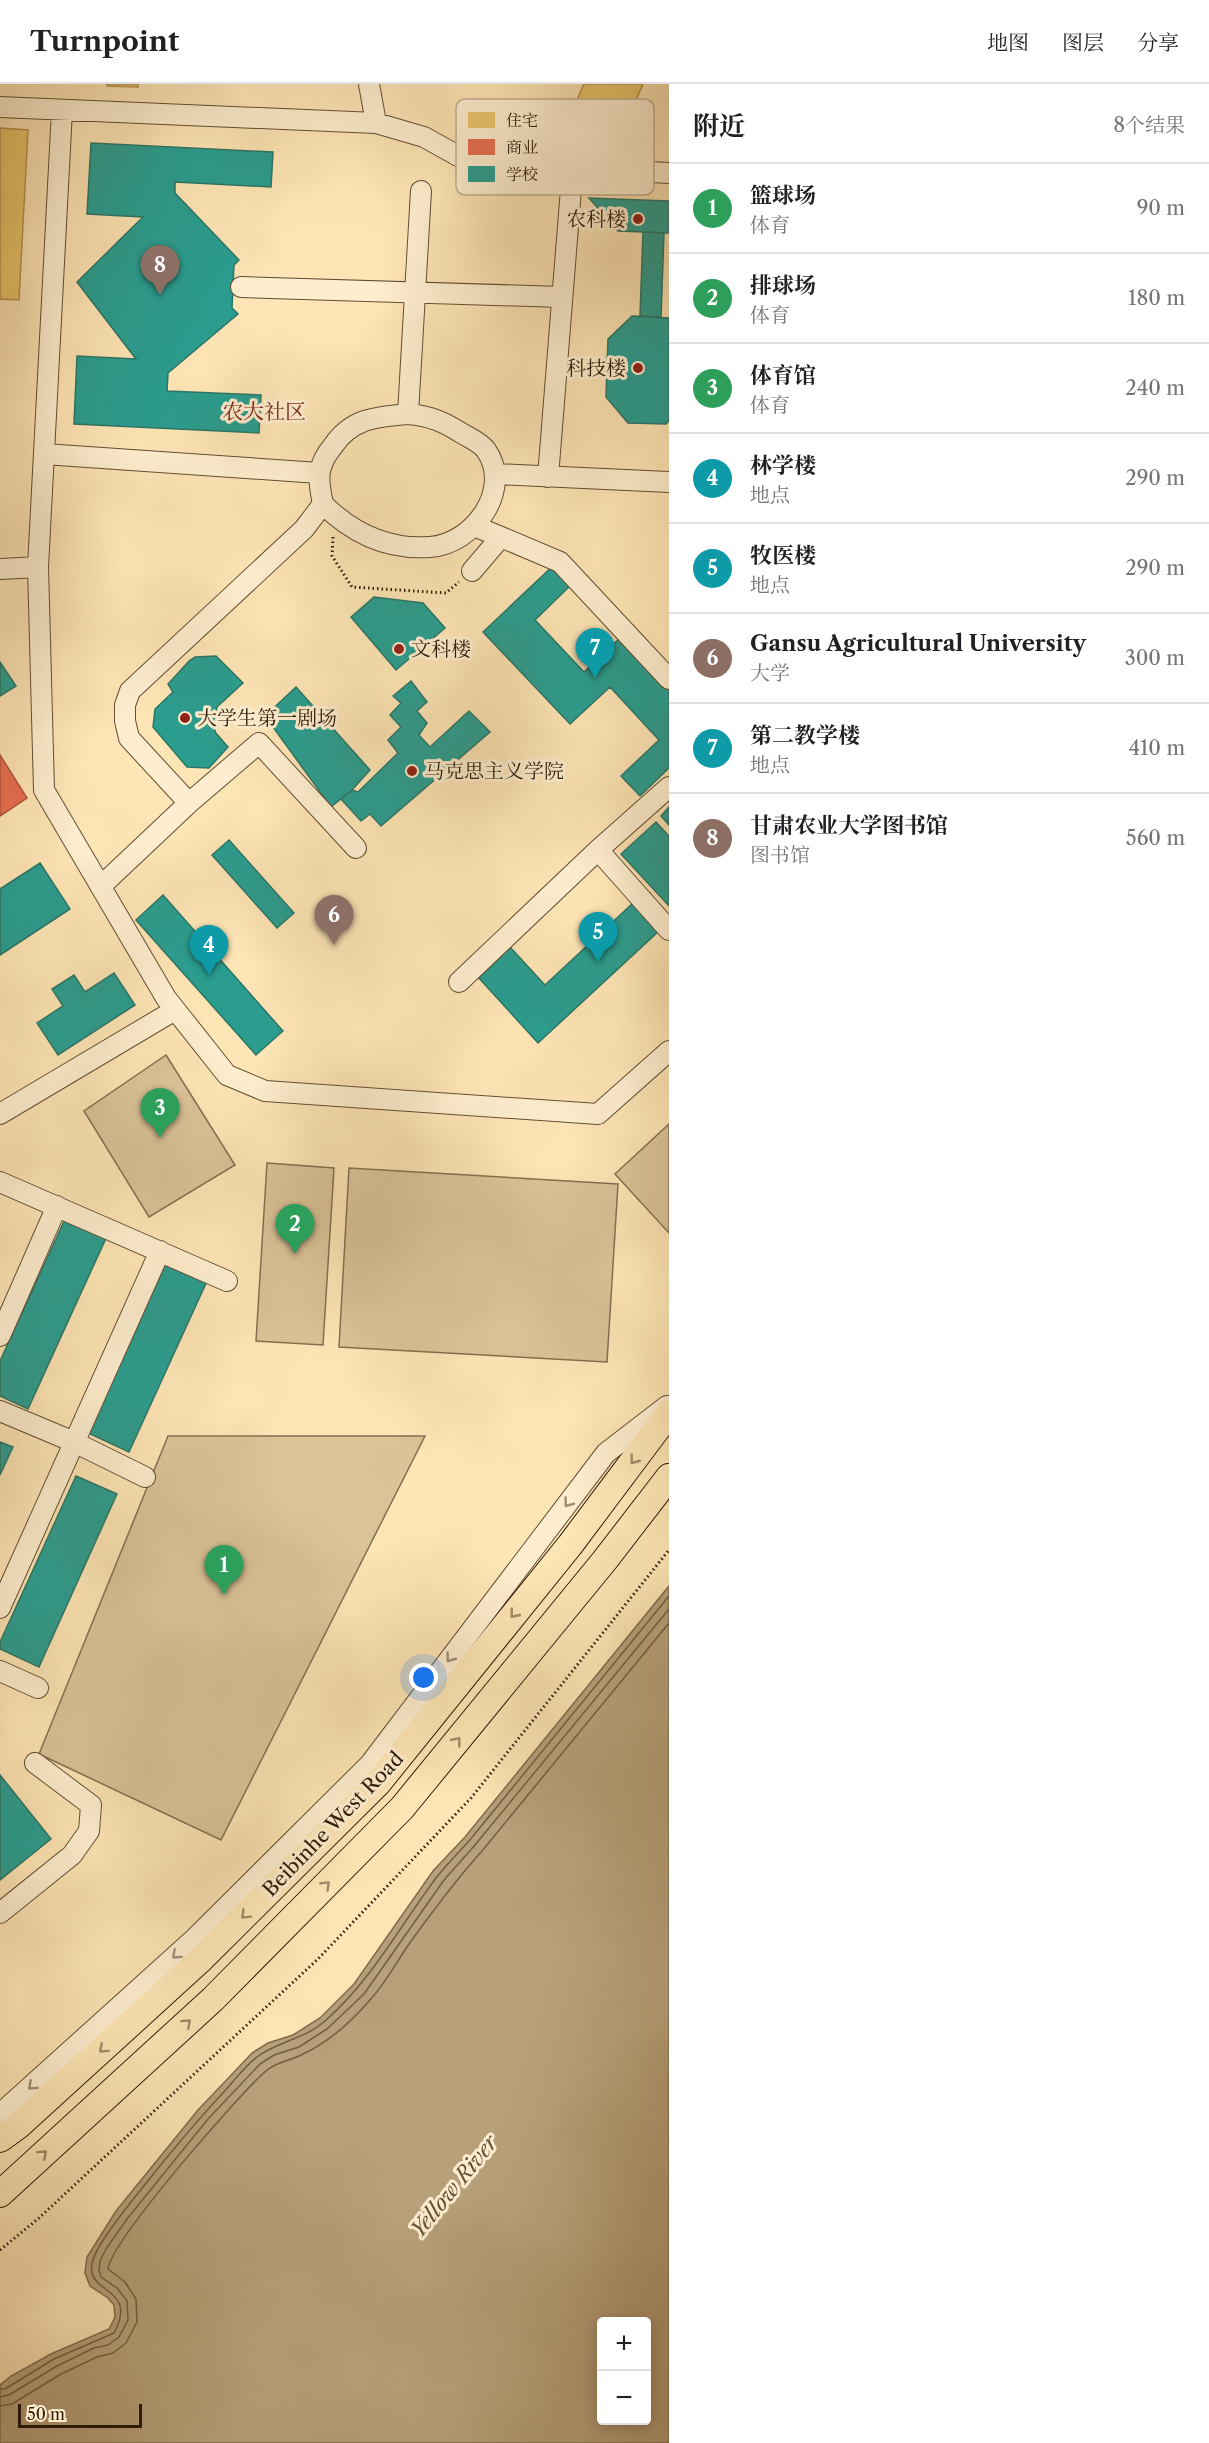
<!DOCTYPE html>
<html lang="zh">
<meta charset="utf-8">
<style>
:root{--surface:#fff;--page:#f2f2f2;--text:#202124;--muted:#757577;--line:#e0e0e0;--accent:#8f2418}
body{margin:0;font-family:"Libre Caslon Text","Noto Serif SC",serif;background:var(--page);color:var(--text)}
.controls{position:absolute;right:18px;bottom:18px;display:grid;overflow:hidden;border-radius:6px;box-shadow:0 3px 15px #0003}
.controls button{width:54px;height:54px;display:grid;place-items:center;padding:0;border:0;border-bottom:2px solid var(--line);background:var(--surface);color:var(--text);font:30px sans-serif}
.scale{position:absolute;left:18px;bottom:15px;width:124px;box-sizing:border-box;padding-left:6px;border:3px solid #2e1b08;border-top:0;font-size:16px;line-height:21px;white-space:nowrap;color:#2e1b08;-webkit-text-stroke:4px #feeecf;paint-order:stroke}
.you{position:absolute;left:424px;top:1594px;width:21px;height:21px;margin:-15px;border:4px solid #fff;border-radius:50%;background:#1a73e8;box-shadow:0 0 0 9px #1a73e833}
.badge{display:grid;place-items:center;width:39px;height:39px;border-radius:50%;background:var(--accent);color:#fff;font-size:20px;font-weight:700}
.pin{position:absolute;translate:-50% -50px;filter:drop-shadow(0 2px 3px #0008)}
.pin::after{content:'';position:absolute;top:32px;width:21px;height:18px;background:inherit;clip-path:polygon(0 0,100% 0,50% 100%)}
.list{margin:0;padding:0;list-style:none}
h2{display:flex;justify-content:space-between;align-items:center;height:78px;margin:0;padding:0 24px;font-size:26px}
h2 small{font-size:20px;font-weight:400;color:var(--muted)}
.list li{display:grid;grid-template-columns:39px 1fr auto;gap:18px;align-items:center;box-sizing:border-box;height:90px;padding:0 24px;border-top:2px solid var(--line)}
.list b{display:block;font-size:22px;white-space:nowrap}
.list p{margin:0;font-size:20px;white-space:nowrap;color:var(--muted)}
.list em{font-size:20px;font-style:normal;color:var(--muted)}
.map{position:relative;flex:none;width:669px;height:2359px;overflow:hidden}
header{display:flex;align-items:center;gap:36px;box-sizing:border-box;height:84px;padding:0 30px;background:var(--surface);border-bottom:2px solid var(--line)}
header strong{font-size:28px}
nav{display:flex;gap:33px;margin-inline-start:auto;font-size:21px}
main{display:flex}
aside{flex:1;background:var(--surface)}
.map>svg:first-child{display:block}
.green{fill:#dbc398;stroke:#846f50;stroke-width:1.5}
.water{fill:#b7a07a;stroke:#806b4c;stroke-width:1.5;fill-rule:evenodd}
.homes{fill:#e9c46a;stroke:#b1914d;stroke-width:1.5}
.shops{fill:#e76f51;stroke:#b0563b;stroke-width:1.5}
.schools{fill:#2a9d8f;stroke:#2b7666;stroke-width:1.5}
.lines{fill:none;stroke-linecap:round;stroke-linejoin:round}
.shore{stroke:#725e41;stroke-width:1.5}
.minor-casing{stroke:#624e33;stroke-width:22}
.major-casing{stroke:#2e1b08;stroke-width:28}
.path{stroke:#2e1b08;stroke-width:3;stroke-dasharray:1.5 3;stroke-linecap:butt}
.minor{stroke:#feeecf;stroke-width:20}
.major{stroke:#fee5b5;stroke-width:26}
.oneway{stroke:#a08a67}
.oneway2{stroke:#a08f75}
.poi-dot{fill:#8f2418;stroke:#feeecf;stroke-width:2}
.labels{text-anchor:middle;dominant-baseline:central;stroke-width:6;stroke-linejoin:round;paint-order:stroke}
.poi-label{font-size:20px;fill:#2e1b08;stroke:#feeecf;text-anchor:start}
.street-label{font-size:20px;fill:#2e1b08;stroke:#feeecf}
.neighbourhood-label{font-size:21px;fill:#7a1f14;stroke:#feeecf}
.water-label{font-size:21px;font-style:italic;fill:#655036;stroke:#feeecf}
.key{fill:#feeecf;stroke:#c0af93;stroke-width:1.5}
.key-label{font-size:16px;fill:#2e1b08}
</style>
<header>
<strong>Turnpoint</strong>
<nav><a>地图</a><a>图层</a><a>分享</a></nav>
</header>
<main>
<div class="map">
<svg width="669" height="2359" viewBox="0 0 669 2359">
<rect width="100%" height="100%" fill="#fee5b5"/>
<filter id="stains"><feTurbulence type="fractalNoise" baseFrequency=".00333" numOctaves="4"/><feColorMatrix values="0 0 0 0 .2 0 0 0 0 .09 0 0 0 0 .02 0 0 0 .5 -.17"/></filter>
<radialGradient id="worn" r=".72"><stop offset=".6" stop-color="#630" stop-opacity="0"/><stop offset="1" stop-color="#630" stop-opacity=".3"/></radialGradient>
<path class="green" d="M166,971L235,1081L149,1133L84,1027Z
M669,1040V1149L615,1090Z
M267,1079L334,1084L323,1261L256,1257Z
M349,1084L618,1100L607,1278L339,1263Z
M168,1352H425L221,1756L39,1670Z"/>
<path class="water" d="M669,1502V2359H0V2301L11,2292L51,2270L109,2245L115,2233L114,2221L108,2214L90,2202L85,2189L87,2173L116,2127L198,2026L252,1969L268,1959L293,1951L320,1934L354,1900L433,1787L465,1753ZM602,2238H646V2336H602Z"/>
<path class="homes" d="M107,0H138V3L107,2Z
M584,0H643L617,60L567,38Z
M0,44L28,46L19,216L0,215Z"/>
<path class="shops" d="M0,671L27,714L0,732Z"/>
<path class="schools" d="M91,59L273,68L271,103L175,98V109L239,176L234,181L232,224L238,230L168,289L167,307L261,311L259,349L74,340L77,272L136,275L77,198L143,133L87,130Z
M589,114L669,117V149L618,147Z
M643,148L664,149L661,233L640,232Z
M632,232L669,234V337L666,340L628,339L606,313L608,255Z
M556,479L574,498L535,536L584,588L623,551L669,600V684L640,712L621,692L659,656L610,603L570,640L483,548Z
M374,513L423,519L445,544L396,586L351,533Z
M216,572L243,599L217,623L215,648L228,663L209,684L187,683L153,643L155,625L173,608L168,600L189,577L195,573Z
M0,578L16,602L0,612Z
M411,597L427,618L417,627L427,639L419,651L430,663L469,627L490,648L381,742L370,730L361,737L341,715L352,706L358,708L398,669L388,656L401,643L390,631L401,619L393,612Z
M296,603L370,686L352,706L331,723L265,632Z
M669,723V741L661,732Z
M656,738L669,752V822L621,770Z
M229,756L294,829L277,844L212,771Z
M40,779L70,825L0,871V805Z
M163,811L283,947L256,971L136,836Z
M633,819L659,847L538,959L478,893L510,863L545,901Z
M114,889L135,921L58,971L37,939L63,922L52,905L74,891L85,908Z
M66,1133L107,1152L28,1325L0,1312V1277Z
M167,1177L208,1195L129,1368L88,1349Z
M0,1358L13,1363L0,1391Z
M76,1392L117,1410L39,1583L0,1565V1558Z
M0,1691L51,1755L0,1796Z"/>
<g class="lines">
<path class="shore" d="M0,2305H5L54,2275L114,2249C143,2194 67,2216 100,2161C116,2135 136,2112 155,2088C177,2061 199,2034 223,2009C234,1997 245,1982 257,1973C278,1957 305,1955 325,1937C371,1897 400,1842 436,1794C446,1781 458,1769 469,1757L669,1512
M0,2313L9,2311L57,2282L94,2264L108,2261L119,2253L128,2236L127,2217L117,2204L101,2193L99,2187L100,2177L106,2165L127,2135L208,2035L260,1980L274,1971L299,1963L327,1945L364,1910L444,1796L475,1761L669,1525
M0,2322L12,2320L61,2290L97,2273L113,2269L126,2259L137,2238L136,2215L125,2198L108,2185C111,2157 239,2010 266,1987C277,1977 291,1977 303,1970C329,1958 351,1938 370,1916C385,1900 396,1879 409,1860C432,1828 455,1797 482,1767L669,1539"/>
<g class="minor-casing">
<path id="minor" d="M369,0L376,39
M0,23L376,39L424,53L469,78L669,89
M62,26L38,483L44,706L166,914L227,991L265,1007L598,1030L669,967
M241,203L562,213
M408,330C431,332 444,338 463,350C470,354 481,359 486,366C513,405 474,460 430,463C388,466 352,449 323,420C321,410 318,397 320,387C322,378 327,369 333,362C352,334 376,333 408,330Z
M408,330L421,107
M44,370L319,389
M496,390L669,398
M548,393L571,105
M501,453L560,478L669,595
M0,485L38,483
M472,487L501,453L474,442
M189,719L129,654L125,637V621L130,607L304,445L323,420
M598,766L669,846
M101,802L189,719L259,659L356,764
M459,898L598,766L669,703
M0,1030L175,926
M0,1098L227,1197
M0,1252L57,1122
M0,1327L74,1358L145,1393
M0,1524L160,1167
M0,1587L38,1604
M0,1829L72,1771L89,1747L91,1721L35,1679
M0,2030L193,1856L370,1680L606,1369L667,1322"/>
</g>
<g class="major-casing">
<path id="major" d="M0,2055L18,2042L199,1877L378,1699L570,1461L669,1329
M0,2110L213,1915L402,1724L605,1476L669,1393"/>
</g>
<path class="path" d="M333,453L332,472L352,503L446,509L459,498
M0,2166L39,2134L318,1875L471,1714L669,1466"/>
<use href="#minor" class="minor"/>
<use href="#major" class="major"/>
</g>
<defs><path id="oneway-chevron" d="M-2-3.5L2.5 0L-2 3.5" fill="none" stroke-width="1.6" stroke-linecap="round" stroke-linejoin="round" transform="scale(1.5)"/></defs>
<g class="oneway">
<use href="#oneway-chevron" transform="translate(634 1376) rotate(127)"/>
<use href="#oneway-chevron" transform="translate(514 1530) rotate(129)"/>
<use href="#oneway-chevron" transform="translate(457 1657) rotate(-51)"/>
<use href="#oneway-chevron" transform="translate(326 1801) rotate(-45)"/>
<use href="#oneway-chevron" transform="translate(245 1831) rotate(135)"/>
<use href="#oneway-chevron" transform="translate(187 1939) rotate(-42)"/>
<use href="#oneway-chevron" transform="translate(103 1965) rotate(138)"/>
<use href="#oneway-chevron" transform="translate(43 2070) rotate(-42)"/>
</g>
<g class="oneway2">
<use href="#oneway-chevron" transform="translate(568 1419) rotate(127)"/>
<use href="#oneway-chevron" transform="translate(450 1574) rotate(127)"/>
<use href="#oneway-chevron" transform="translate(176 1871) rotate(138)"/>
<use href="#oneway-chevron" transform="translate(32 2002) rotate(138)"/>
</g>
<g class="poi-dot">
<circle cx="638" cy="135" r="6"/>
<circle cx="638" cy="284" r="6"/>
<circle cx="399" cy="565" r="6"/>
<circle cx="185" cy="634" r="6"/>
<circle cx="412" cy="687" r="6"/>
</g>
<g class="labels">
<g class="poi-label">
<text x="626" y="135" text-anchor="end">农科楼</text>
<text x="626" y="284" text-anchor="end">科技楼</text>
<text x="411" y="565">文科楼</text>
<text x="197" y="634">大学生第一剧场</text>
<text x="424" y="687">马克思主义学院</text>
</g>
<g class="street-label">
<text transform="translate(333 1740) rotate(-46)">Beibinhe West Road</text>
</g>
<g class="neighbourhood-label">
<text x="264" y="327">农大社区</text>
</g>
<g class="water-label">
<text transform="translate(454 2102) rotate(-51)">Yellow River</text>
</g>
</g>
<rect x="456" y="15" width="198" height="96" rx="9" class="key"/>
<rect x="468" y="28" width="27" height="16" fill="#e9c46a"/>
<rect x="468" y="55" width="27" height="16" fill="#e76f51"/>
<rect x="468" y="82" width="27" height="16" fill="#2a9d8f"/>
<g class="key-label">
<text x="506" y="42">住宅</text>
<text x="506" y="69">商业</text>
<text x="506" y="96">学校</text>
</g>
<rect width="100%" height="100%" filter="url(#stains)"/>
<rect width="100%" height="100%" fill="url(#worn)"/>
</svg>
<div class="controls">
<button>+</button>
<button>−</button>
</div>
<div class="scale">50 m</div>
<div class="you"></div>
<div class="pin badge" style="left:224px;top:1511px;background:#2e9e5b">1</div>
<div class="pin badge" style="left:295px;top:1170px;background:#2e9e5b">2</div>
<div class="pin badge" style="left:160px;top:1054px;background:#2e9e5b">3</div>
<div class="pin badge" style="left:209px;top:891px;background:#0f9aa8">4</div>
<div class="pin badge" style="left:598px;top:878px;background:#0f9aa8">5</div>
<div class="pin badge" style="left:334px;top:861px;background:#8d6e63">6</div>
<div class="pin badge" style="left:595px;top:594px;background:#0f9aa8">7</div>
<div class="pin badge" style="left:160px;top:211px;background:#8d6e63">8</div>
</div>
<aside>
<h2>附近<small>8个结果</small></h2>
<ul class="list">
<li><span class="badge" style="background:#2e9e5b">1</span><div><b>篮球场</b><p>体育</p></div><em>90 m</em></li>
<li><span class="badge" style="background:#2e9e5b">2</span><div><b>排球场</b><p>体育</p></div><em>180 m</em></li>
<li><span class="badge" style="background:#2e9e5b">3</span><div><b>体育馆</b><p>体育</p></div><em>240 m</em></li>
<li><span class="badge" style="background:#0f9aa8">4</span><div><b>林学楼</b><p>地点</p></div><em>290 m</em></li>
<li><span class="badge" style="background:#0f9aa8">5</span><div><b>牧医楼</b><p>地点</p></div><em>290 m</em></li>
<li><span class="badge" style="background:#8d6e63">6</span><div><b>Gansu Agricultural University</b><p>大学</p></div><em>300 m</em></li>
<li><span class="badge" style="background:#0f9aa8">7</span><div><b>第二教学楼</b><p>地点</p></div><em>410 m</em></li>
<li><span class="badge" style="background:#8d6e63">8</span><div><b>甘肃农业大学图书馆</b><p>图书馆</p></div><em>560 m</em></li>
</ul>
</aside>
</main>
